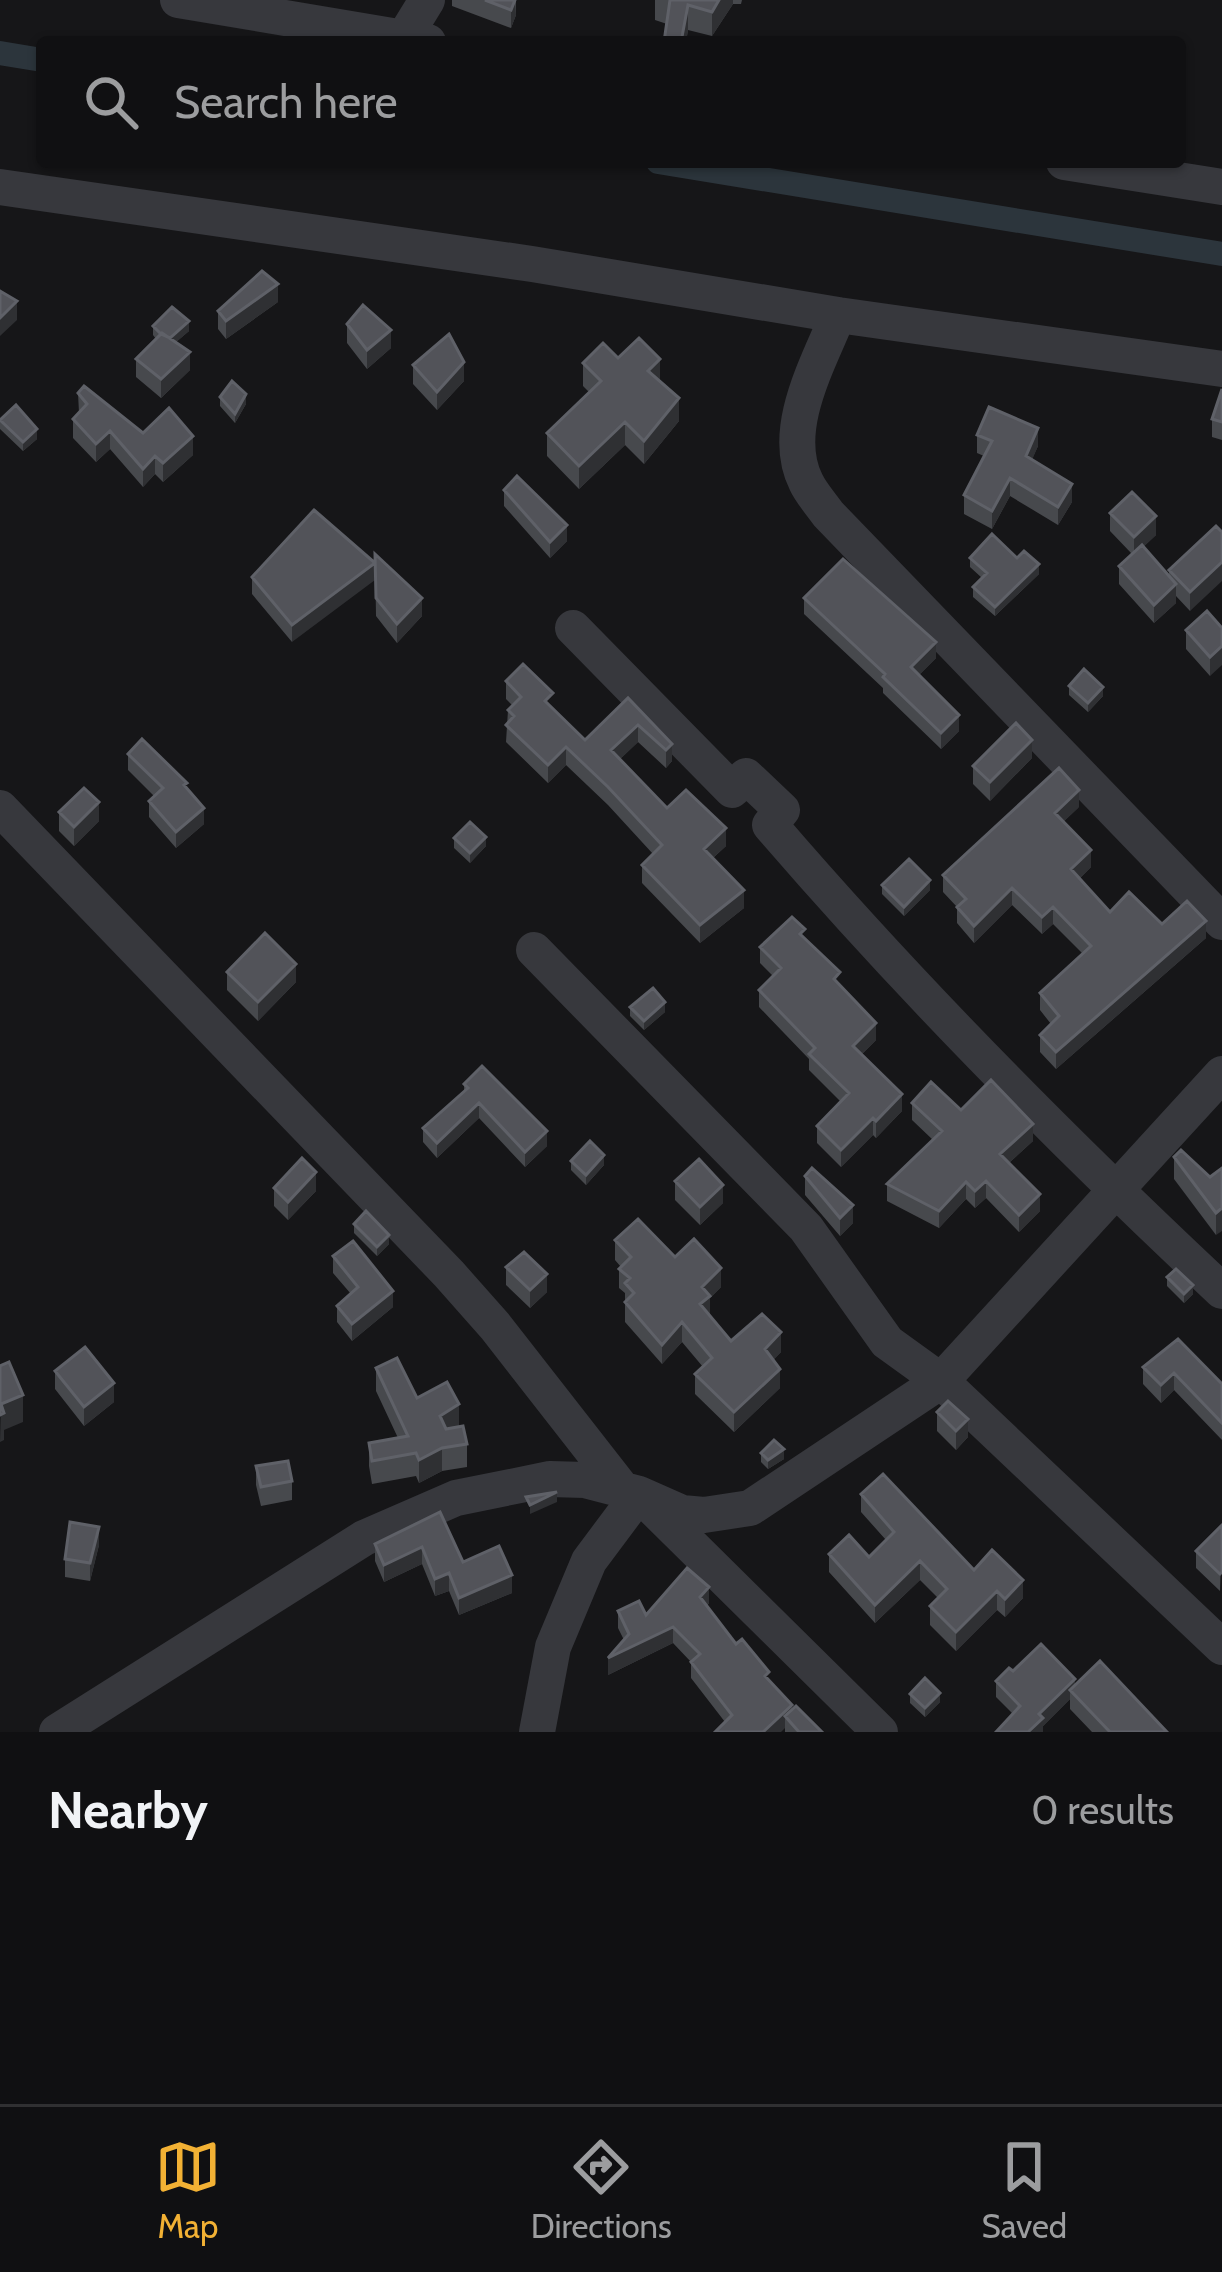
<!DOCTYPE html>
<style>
:root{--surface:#101012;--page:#1e1e20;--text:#f1f3f6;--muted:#9c9d9f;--line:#303032;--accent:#f2b134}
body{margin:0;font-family:Cabin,sans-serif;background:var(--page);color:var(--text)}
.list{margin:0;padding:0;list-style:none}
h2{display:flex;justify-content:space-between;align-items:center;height:156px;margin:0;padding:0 48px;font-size:51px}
h2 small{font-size:39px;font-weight:400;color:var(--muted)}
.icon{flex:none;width:66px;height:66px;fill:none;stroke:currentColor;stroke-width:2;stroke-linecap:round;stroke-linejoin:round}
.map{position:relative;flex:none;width:1222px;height:1732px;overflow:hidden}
.search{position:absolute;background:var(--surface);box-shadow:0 3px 9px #0004;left:36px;right:36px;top:36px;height:132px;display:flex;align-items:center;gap:30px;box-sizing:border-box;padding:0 42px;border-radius:12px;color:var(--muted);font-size:45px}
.sheet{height:372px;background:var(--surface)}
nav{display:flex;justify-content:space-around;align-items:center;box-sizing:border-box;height:168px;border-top:3px solid var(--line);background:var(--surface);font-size:33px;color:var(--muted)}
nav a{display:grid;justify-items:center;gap:6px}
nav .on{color:var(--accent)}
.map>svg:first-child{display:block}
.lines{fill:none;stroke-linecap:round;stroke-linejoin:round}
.canal{stroke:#2c353c;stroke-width:24}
.minor{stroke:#37383d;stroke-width:36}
.wall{fill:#47494d}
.shaded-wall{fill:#2f3033}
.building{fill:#525359;stroke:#5f6168;stroke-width:3}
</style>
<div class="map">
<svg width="1222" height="1732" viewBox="0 0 1222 1732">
<rect width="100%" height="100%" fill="#161618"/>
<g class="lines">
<path class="canal" d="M0,53L42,60
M658,162L1222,254"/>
<path class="minor" d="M178,0L428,42
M405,36L427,0
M1064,162L1222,187
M0,187L532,264L838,315L1222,369
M838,315C818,364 780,430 806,482C811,493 821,504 828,514L1222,922
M573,628L732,790L746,776L782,810L770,825C911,989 1064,1143 1222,1291
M0,808L449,1274L495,1326L623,1490
M534,950L806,1228L887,1342L941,1381L1222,1647
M57,1732L364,1538L456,1498L550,1479L585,1480L639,1494L682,1513L704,1515L750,1508L941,1381L1222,1074
M537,1732L553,1647L589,1561L639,1494L880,1732"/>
</g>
<path class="wall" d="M452,0H516V15L511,28L452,6Z
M655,0H742L741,4H733L712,36L688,30L686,42H664L667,24L655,20Z
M278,302L226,339L218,329V311Z
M347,324L391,348L367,369L347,343Z
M153,326L189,331L176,342L190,370L161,398L136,377V359L156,339L153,335Z
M618,358L660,382L679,421L644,464L625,445L579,489L547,456V433L590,393L583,386V363Z
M413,365L464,381L437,410L413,384Z
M1222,389V440L1212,437V419Z
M78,393L143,433L193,455L163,482L155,474L143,487L110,449L96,462L73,438V419L79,413Z
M220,397L246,404L235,423L220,406Z
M0,418L37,439L23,451L0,429Z
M977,435L1038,446L1032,459L1072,502L1058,525L1010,496L992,529L964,514V495L984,456L977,453Z
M504,490L567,541L550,558L504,506Z
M314,510L292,642L252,594V577Z
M1110,513L1156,535L1143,547L1169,576V570L1216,526L1190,611L1176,596V603L1154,623L1119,584V566L1132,554L1110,531Z
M375,554L422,616L397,643L376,616Z
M970,558H1017L1039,574L995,616L973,597V587L982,578L970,567Z
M804,598L936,658L919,675L959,731L941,749L883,693V688L804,614Z
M1222,628L1210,676L1186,649V630Z
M506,681L553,709L585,740L628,698L672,744V761L666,768L638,742L620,759L667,808L726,846L713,858L744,908L700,943L642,883V865L653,854L608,805L566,765L548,783L506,742L508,710L513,706L506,699Z
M1069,686L1103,696L1088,712L1069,695Z
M128,754L204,824L176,848L149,817V801L154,796L128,770Z
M1032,758L990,801L973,784V766Z
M1079,807L1064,821L1091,867L1080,878L1110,912L1162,924L1206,938L1056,1069L1040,1052V1035L1051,1024L1040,1010V993L1083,954L1053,924L1042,934L1012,905L974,943L957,923V907L943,892V875Z
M59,812L99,821L74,846L59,831Z
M454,838L486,846L470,863L454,848Z
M882,885L930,890L904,916L882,894Z
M805,938L840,985L876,1040L862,1054L902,1111L876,1138L873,1135L841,1167L817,1143V1126L841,1102L809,1070V1059L759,1007V990L773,976L760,963V947Z
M227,972L296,982L258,1021L227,990Z
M630,1007L665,1012L644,1030L630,1016Z
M464,1084L547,1146L525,1167L479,1118L437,1158L423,1142V1128L464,1091Z
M912,1103L961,1110L1033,1141L1009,1163L1040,1211L1019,1232L986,1198L975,1208L966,1199L939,1228L887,1201V1184L933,1140L912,1120Z
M1174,1157L1210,1177L1222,1168L1216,1235L1174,1179Z
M571,1161L604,1165L586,1185L571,1170Z
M805,1176L853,1223L840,1236L805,1195Z
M675,1181L723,1203L700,1225L675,1200Z
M274,1188L316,1191L288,1220L274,1206Z
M354,1224L389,1244L377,1256L354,1233Z
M615,1240L675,1257L721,1287L710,1298L709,1316L731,1341L781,1352L773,1360L780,1388L734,1432L695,1394V1374L703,1367L682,1342L662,1364L625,1322V1293L619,1288V1269L621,1267L615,1260Z
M333,1256L393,1307L352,1341L337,1322V1306L351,1294L333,1273Z
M506,1267L547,1292L530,1308L506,1285Z
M1167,1277L1193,1294L1184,1303L1167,1286Z
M1143,1367L1222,1384V1440L1174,1390L1161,1403L1143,1384Z
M376,1368L459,1427L467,1444V1467L442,1471L419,1483L416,1476L372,1484L369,1466V1443L398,1438L376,1391Z
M55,1371L114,1402L84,1426L55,1389Z
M937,1412L968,1437L956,1450L937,1431Z
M761,1453L784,1459L768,1469L761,1462Z
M256,1466L292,1481V1500L261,1506L256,1485Z
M861,1494L974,1570L1023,1598L1005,1617L997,1610L956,1651L930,1625V1606L938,1598L920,1580L875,1623L829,1572V1554L869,1557L886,1540L861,1512Z
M440,1512L463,1562L512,1593L459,1615L449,1591L435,1596L422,1564L384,1582L375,1561V1544Z
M1222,1525L1220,1591L1196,1568V1551Z
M99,1545L90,1581L65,1577V1559Z
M709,1603L707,1606L736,1644L769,1681L792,1709L822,1732H785V1728L725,1722L691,1678V1662L673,1643L608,1675L624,1640L618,1628V1611L646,1615Z
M1013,1671L1075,1685L1167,1732H1092L1070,1709V1699L1043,1726V1732L1013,1714L996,1697V1681Z
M910,1694L940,1702L925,1717L910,1703Z"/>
<path class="shaded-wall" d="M515,0L516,15L511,28V10Z
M719,0H733V4L712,36V12Z
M688,5V30L686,42H681Z
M278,284V302L226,339V321Z
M17,301V320L0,336V318Z
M189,321V331L167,350V341Z
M391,330V348L367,369V350Z
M190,352V370L161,398V379Z
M660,359V382L648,371Z
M464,362V381L437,410V392Z
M246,394V404L235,423V414Z
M679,398V421L644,464V441Z
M625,422V445L579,489V466Z
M1038,428V446L1026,474V456Z
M37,429V439L23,451V442Z
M110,431V449L96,462V444Z
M193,436V455L163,482V463Z
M155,456V474L143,487V469Z
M1010,478V496L992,529V511Z
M1072,484V502L1058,525V507Z
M1156,516V535L1134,556V537Z
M567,525V541L550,558V542Z
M1222,562V581L1190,611V592Z
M375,563V580L292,642V625Z
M1039,564V574L995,616V607Z
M1176,584V603L1154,623V605Z
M422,598V616L397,643V624Z
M936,642V658L911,683V667Z
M1222,646V665L1210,676V657Z
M1103,687V696L1088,712V703Z
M959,715V731L941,749V733Z
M638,725V742L611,768V750Z
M1032,740V758L990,801V782Z
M672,744V761L666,768V750Z
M566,747V765L548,783V765Z
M1079,790V807L1055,830V813Z
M99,802V821L74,846V827Z
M204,808V824L176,848V832Z
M726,828V846L704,866V849Z
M486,837V846L470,863V853Z
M1091,850V867L1071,886V869Z
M930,880V890L904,916V907Z
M1012,888V905L974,943V926Z
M744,890V908L700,943V925Z
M1053,907V924L1042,934V917Z
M1206,921V938L1056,1069V1052Z
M296,964V982L258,1021V1002Z
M665,1002V1012L644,1030V1021Z
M876,1023V1040L853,1062V1046Z
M902,1094V1111L876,1138V1121Z
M479,1103V1118L437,1158V1143Z
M873,1118V1135L841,1167V1150Z
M1033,1124V1141L1000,1171V1154Z
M547,1131V1146L525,1167V1152Z
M604,1155V1165L586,1185V1175Z
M316,1172V1191L288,1220V1202Z
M986,1181V1198L975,1208V1191Z
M966,1182V1199L939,1228V1211Z
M723,1185V1203L700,1225V1207Z
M1040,1194V1211L1019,1232V1215Z
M853,1205V1223L840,1236V1218Z
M1222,1208V1231L1216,1235V1213Z
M389,1235V1244L377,1256V1247Z
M721,1268V1287L710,1298V1315L700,1324L702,1287Z
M547,1274V1292L530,1308V1290Z
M1193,1285V1294L1184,1303V1294Z
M393,1291V1307L352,1341V1324Z
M682,1322V1342L662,1364V1345Z
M781,1332V1352L765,1369V1349Z
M780,1369V1388L734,1432V1412Z
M1174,1373V1390L1161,1403V1385Z
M114,1383V1402L84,1426V1407Z
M23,1395V1422L4,1430V1440L0,1442L1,1404Z
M459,1404V1427L440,1439V1416Z
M968,1419V1437L956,1450V1431Z
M442,1448V1471L419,1483V1460Z
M784,1449V1459L768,1469V1460Z
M557,1492V1502L530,1514V1505Z
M99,1527V1545L90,1581V1563Z
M422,1547V1564L384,1582V1565Z
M920,1561V1580L875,1623V1605Z
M449,1573V1591L435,1596V1579Z
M512,1575V1593L459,1615V1598Z
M1023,1580V1598L1005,1617V1599Z
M709,1587V1603L700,1613V1597Z
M997,1591V1610L956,1651V1632Z
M673,1627V1643L608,1675V1658Z
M1075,1679V1695L1070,1690V1699L1043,1726V1732H1028L1039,1714Z
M940,1693V1702L925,1717V1708Z
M792,1705V1722L785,1716V1728L781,1732H763Z"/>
<path class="building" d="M485,0H515L511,10Z
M670,0H719L712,12L688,5L681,42H664Z
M262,271L278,284L226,321L218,311Z
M0,291L17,301L0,318Z
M363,305L391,330L367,350L347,324Z
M172,307L189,321L170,338L161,334L153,326Z
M162,333L190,352L161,379L136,359Z
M449,334L464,362L437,392L413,365Z
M639,338L660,359L648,371L679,398L644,441L625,422L579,466L547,433L601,381L583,363L603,343L618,358Z
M232,381L246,394L235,414L220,397Z
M84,386L143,433L169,408L193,436L163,463L155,456L143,469L110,431L96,444L73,419L87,404L78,393Z
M1222,389V422L1212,419Z
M16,405L37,429L23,442L0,420Z
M989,407L1038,428L1026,456L1072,484L1058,507L1010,478L992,511L964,495L992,441L977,435Z
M517,476L567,525L550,542L504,490Z
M1132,492L1156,516L1134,537L1110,513Z
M314,510L375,563L292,625L252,577Z
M1216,526L1222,532V562L1190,592L1169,570Z
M992,534L1017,558L1024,551L1039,564L995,607L973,587L987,573L970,558Z
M1142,545L1176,584L1154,605L1119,566Z
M375,554L422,598L397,624L376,598Z
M843,559L936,642L911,667L959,715L941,733L883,677L885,674L804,598Z
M1207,611L1222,628V646L1210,657L1186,630Z
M523,664L553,693L545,701L585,740L628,698L672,744L666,750L638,725L611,750L667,808L686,790L726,828L704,849L744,890L700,925L642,865L662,845L608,787L566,747L548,765L506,725L514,716L508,710L521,697L506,681Z
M1084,669L1103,687L1088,703L1069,686Z
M1016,723L1032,740L990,782L973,766Z
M142,739L187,783L184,785L204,808L176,832L149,801L163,788L128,754Z
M1059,768L1079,790L1055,813L1091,850L1071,869L1110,912L1129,892L1162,924L1187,901L1206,921L1056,1052L1040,1035L1059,1016L1040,993L1091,946L1053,907L1042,917L1012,888L974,926L957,907L966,899L943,875Z
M84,788L99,802L74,827L59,812Z
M470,822L486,837L470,853L454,838Z
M909,859L930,880L904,907L882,885Z
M792,917L805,929L800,934L840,972L834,979L876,1023L853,1046L902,1094L876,1121L873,1118L841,1150L817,1126L849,1093L809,1054L815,1048L759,990L781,968L760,947Z
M265,933L296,964L258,1002L227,972Z
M653,988L665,1002L644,1021L630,1007Z
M482,1066L547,1131L525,1152L479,1103L437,1143L423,1128L468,1088L464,1084Z
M991,1080L1033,1124L1000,1154L1040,1194L1019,1215L986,1181L975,1191L966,1182L939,1211L887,1184L942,1131L912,1103L931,1082L961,1110Z
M590,1141L604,1155L586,1175L571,1161Z
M1181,1150L1210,1177L1222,1168V1208L1216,1213L1174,1157Z
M302,1158L316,1172L288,1202L274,1188Z
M699,1159L723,1185L700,1207L675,1181Z
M812,1168L853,1205L840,1218L805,1176Z
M366,1211L389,1235L377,1247L354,1224Z
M638,1219L675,1257L694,1239L721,1268L702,1287L710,1296L700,1304L731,1341L762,1314L781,1332L765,1349L780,1369L734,1412L695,1374L712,1358L682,1322L662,1345L625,1302L634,1293L625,1283L630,1278L619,1269L631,1257L615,1240Z
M353,1241L393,1291L352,1324L337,1306L358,1287L333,1256Z
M524,1252L547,1274L530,1290L506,1267Z
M1176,1269L1193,1285L1184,1294L1167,1277Z
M1178,1339L1222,1384V1423L1174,1373L1161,1385L1143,1367Z
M85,1347L114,1383L84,1407L55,1371Z
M397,1358L417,1398L447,1382L459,1404L440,1416L446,1429L463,1426L467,1444L442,1448L419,1460L416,1453L372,1461L369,1443L408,1436L376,1368Z
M9,1362L23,1395L1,1404L4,1413L0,1415V1366Z
M948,1401L968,1419L956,1431L937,1412Z
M774,1440L784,1449L768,1460L761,1453Z
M288,1461L292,1481L261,1487L256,1466Z
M883,1474L974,1570L992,1550L1023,1580L1005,1599L997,1591L956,1632L930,1606L947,1589L920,1561L875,1605L829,1554L849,1535L869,1557L894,1532L861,1494Z
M557,1492L530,1505L526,1497Z
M440,1512L463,1562L499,1546L512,1575L459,1598L449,1573L435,1579L422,1547L384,1565L375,1544Z
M70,1522L99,1527L90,1563L65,1559Z
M1222,1525V1572L1220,1574L1196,1551Z
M687,1568L709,1587L700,1597L736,1644L742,1639L769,1672L765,1676L792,1705L763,1732H715L732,1715L691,1662L700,1654L673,1627L608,1658L629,1634L618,1611L639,1601L646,1615Z
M1041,1644L1075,1679L1039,1714L1043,1718L1028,1732H996L1020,1706L996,1681L1009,1668L1013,1671Z
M1100,1661L1167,1732H1110L1070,1690Z
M925,1678L940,1693L925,1708L910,1694Z
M796,1706L822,1732H799L785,1716Z"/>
</svg>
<div class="search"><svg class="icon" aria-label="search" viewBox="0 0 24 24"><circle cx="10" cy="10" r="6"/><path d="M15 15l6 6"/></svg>Search here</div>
</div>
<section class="sheet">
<h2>Nearby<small>0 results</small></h2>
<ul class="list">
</ul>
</section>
<nav>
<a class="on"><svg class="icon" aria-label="map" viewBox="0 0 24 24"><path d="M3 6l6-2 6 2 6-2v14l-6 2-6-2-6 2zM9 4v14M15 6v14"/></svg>Map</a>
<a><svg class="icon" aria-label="directions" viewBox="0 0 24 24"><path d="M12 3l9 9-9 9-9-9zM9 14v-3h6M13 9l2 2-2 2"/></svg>Directions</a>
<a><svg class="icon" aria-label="saved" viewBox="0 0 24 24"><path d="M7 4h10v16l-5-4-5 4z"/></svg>Saved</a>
</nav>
